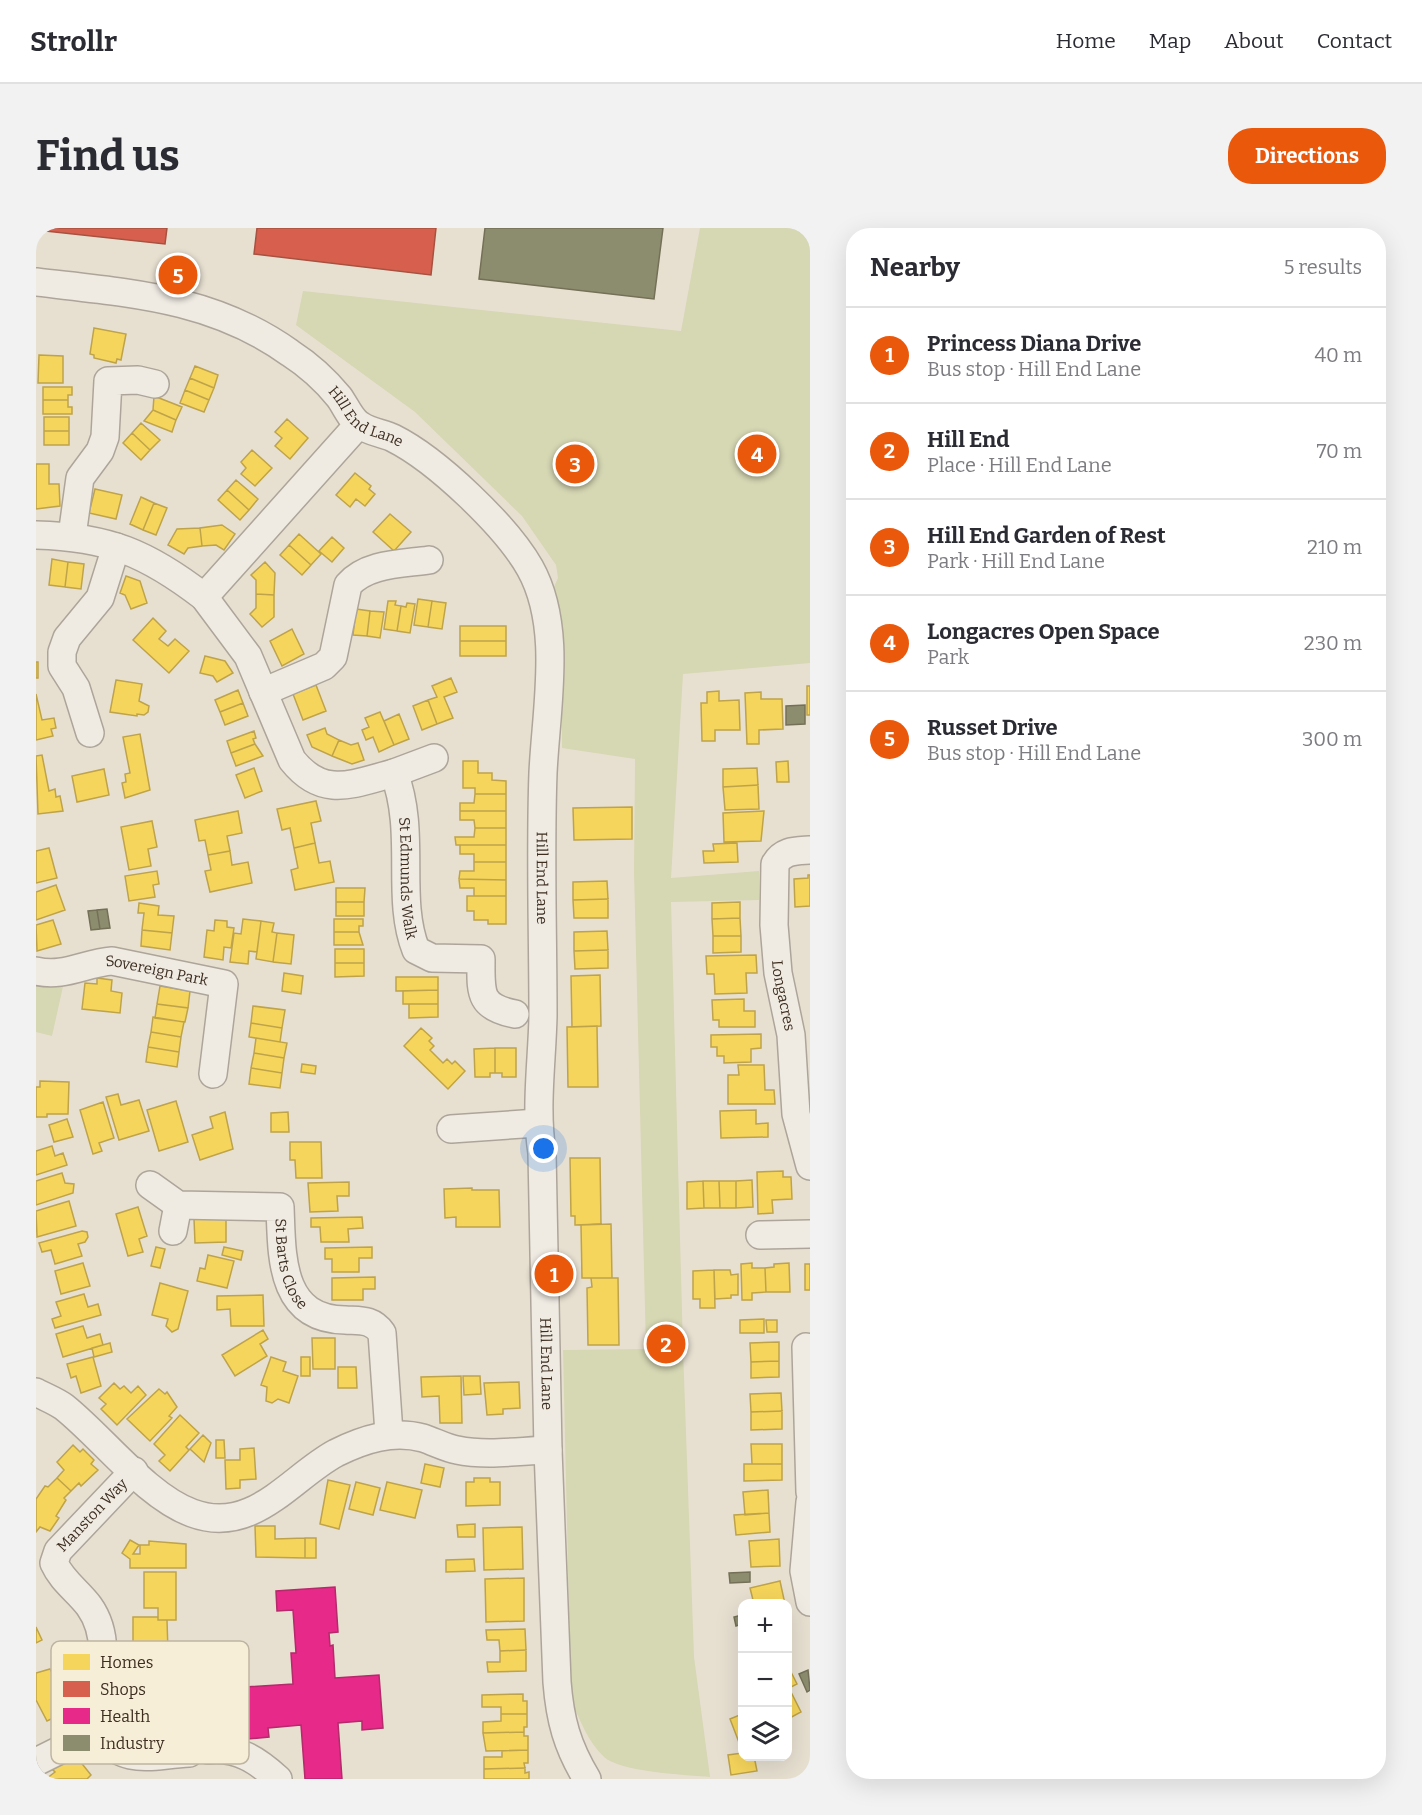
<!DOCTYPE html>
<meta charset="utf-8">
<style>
:root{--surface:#fff;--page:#f2f2f3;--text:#2b2b33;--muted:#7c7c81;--line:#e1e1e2;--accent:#ea580c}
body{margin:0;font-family:Bitter,serif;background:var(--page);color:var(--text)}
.controls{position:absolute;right:18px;bottom:18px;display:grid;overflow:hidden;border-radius:12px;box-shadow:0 6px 24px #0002}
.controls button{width:54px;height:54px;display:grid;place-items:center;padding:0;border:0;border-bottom:2px solid var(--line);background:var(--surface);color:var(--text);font:30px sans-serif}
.you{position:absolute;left:508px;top:921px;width:21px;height:21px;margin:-15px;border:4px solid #fff;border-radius:50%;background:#1a73e8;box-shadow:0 0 0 9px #1a73e833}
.badge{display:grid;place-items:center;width:39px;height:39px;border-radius:50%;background:var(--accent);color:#fff;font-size:20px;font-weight:700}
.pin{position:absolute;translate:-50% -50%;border:3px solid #fff;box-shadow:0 2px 6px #0006}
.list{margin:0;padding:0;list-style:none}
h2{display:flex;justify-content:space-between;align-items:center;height:78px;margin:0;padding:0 24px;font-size:26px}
h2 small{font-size:20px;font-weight:400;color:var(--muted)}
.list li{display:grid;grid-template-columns:39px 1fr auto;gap:18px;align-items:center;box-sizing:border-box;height:96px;padding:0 24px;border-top:2px solid var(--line)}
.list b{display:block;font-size:22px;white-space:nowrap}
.list p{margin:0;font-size:20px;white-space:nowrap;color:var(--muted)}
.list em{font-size:20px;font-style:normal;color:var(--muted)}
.icon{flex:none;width:33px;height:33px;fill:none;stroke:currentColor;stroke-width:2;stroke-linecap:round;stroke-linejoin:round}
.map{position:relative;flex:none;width:774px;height:1551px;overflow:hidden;border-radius:24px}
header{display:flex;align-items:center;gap:36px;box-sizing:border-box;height:84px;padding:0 30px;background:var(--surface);border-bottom:2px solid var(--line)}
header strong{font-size:28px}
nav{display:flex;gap:33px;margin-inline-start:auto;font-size:21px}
.intro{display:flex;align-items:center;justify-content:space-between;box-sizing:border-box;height:144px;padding:0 36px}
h1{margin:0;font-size:42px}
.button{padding:15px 27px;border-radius:24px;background:var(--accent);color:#fff;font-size:21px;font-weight:700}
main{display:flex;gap:36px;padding:0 36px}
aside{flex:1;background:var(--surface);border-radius:24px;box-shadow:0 6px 24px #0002}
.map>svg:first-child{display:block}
.green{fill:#d6d7b3}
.homes{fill:#f6d55c;stroke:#bea34a;stroke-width:1.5}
.shops{fill:#d6604d;stroke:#a85140;stroke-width:1.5}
.health{fill:#e7298a;stroke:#b42a6a;stroke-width:1.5}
.industry{fill:#8c8c6e;stroke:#747057;stroke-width:1.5}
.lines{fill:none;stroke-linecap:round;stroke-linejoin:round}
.minor-casing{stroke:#ada599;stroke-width:30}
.minor{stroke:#efebe3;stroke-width:27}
.labels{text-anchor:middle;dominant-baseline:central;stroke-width:6;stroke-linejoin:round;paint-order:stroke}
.street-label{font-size:15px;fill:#3d2e20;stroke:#f7eed8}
.key{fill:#f7eed8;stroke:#bfb4a1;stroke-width:1.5}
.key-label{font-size:16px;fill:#3d2e20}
</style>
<header>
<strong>Strollr</strong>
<nav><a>Home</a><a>Map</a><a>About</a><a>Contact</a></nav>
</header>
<div class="intro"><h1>Find us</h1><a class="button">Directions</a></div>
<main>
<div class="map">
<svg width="774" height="1551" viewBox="0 0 774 1551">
<rect width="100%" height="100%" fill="#e7e0d1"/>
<path class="green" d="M664,0H774V435L647,446L635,650L723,643V672L635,674L647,1121L658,1429L674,1549C652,1547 584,1544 568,1529C552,1514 544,1492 535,1472L527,1122L610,1121L598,644L599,531L526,520V398L517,361L522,350L520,337L486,288L379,184L260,97L267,63L645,103Z
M28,754L16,808L0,804V755Z"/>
<path class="homes" d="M58,100L90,106L85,132L81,131L80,135L58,130V127L54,126Z
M3,127L27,128V155H2Z
M159,138L182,147L178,160L154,150Z
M154,150L178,160L173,172L149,162Z
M7,159H36V167H32V172H7Z
M149,162L173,172L168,184L144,175Z
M118,168L146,179L140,192L117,182Z
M7,172H32V179H36V186H7Z
M117,182L140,192L136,204L108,193Z
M8,189H33V203H8Z
M251,191L272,210L254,231L239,218L246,210L239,204Z
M105,195L124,212L114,222L96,205Z
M8,203H33V217H8Z
M96,205L114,222L105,232L87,215Z
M216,222L236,240L219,258L205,246L210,240L205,234Z
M0,236H13V256H23L24,278L0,281Z
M319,245L335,258L333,261L339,266L329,278L320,271L314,279L300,267Z
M200,252L222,271L213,282L191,262Z
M59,261L86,267L80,291L53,285Z
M191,262L213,282L204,292L182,272Z
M105,269L118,275L107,302L94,296Z
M118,275L131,280L120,307L107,302Z
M354,286L375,304L358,323L337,304Z
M186,297L199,306L188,322L180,317L166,318L164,300Z
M164,300L166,318L152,320L148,326L132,317L141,301Z
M263,306L285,326L275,337L253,317Z
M296,309L308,320L296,334L283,323Z
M253,317L275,337L266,347L244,327Z
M16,331L32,334L29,359L13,357Z
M32,334L48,336L45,361L29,359Z
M229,334L239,345L238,367L220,366V352L215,347Z
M90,348L104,353L111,375L95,381L89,367L84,365Z
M220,366L238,367V389L226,399L214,386L220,380Z
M382,371L396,373L392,399L378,397Z
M352,373H360L359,377L365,378L361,403L348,401Z
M396,373L410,375L406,401L392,399Z
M371,375L379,376L374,405L361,403L365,378L370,379Z
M320,381L334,383L331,408L317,407Z
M334,383L348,384L344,410L331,408Z
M117,390L130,403L123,411L132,418L139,411L153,423L133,445L97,412Z
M424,398H470V413H424Z
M256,401L268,426L246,438L234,413Z
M424,413H470V428H424Z
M169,428L189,433L197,445L181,454L177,448L164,445Z
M0,434H2V450H0Z
M415,450L421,464L408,469L417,490L401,496L392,472L401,469L396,458Z
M80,452L106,456L103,473L113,478L112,484L108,487L101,486V488L74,484Z
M280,457L290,483L267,492L257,466Z
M771,458H774V487H771Z
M202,462L207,475L184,484L179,472Z
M683,463V473L703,472L704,502H679V513H666L665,475H671V464Z
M725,464V471H746L747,501L723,502V516H711L709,465Z
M0,466L6,492L18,490L20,500L15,501L17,508L0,512Z
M392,472L401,496L386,502L377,478Z
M207,475L212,488L189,497L184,484Z
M344,484L358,517L343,524L337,509L330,512L326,502L333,499L329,490Z
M363,486L373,511L358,517L348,493Z
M289,500L291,506L303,512L296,528L276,519L271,507Z
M218,503L220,510L217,511L219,516L195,525L191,513Z
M104,506L114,562L89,570L86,555L90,554L89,546L94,545L87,509Z
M303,512L315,517L322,515L328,532L316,536L296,528Z
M219,516L227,528L200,538L195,525Z
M6,527L13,563L19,561L20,569L24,568L27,583L2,586L0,528Z
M427,533H442V545H456V552L470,553V566H439V560H427Z
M752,533L753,554H741L740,534Z
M218,540L226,563L209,570L200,547Z
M721,540L722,557L687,559V541Z
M68,541L73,567L41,574L36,548Z
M722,557L723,581L689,582L687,559Z
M439,566H470V583H424V575H438Z
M280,573L285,593L275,595L279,615L258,620L254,600L246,602L241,581Z
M596,579V611L538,612L537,580Z
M202,583L206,605L191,608L194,623L172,627L169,612L163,613L159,592Z
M424,583H470V600H439L438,592H424Z
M728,583L725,613L688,614L687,585Z
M116,593L121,619L112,621L115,638L93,642L85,599Z
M439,600H470V617H420L419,609H438Z
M279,615L283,635L294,633L298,654L259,662L255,642L262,640L258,620Z
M701,615L702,634L668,635L667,623H678L677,616Z
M424,617H470V634H438V626H424Z
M13,620L21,650L0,655V623Z
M194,623L196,637L212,634L216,655L174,664L169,643L175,642L172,627Z
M438,634H470V652L423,651L424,643H438Z
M121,643L123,656L117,657L119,669L93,673L89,648Z
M772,647H774V678L759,679L758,651L772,650Z
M423,651L470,652V668H438V660H424Z
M571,653L572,671L537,672V654Z
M20,657L29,682L0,692V664Z
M300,660H329L328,674H300Z
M431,668H470V696H452V692H438V683H431Z
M572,671V690H538L537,672Z
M300,674H328V688H300Z
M704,674V690L676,691V675Z
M103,675L123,678L122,687L138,688L136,705L106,702L108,685H102Z
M704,690L705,708H677L676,691Z
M207,691L225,693L221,724L213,723L212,736L194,734L198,705L205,706Z
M298,691H327V698H323V704H298Z
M17,692L25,716L1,723L0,697Z
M179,692L191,693V699L198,700L195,720L188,719L187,732L168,729L171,702L178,703Z
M225,693L238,695L236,704L241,705L237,734L220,731Z
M106,702L136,705L134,722L105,718Z
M571,703L572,722L538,723V704Z
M298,704H323L327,717H298Z
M241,705L258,707L255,736L237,734Z
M677,708H705V724L677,725Z
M299,721H328V735H299Z
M572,722V740L539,741L538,723Z
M720,727L721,745H710L711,765L679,766L678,746H671L670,728Z
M299,735H328V748L299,749Z
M248,745L267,748L265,766L246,763Z
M564,747L565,798L536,799L535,748Z
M360,749H402V762L360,763Z
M61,750L76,752L75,763L86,765L84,785L46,781L49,755L61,756Z
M124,758L154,763L152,780L121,776Z
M402,762V776H367V763Z
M708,771V783H719V799H683V792H677L676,772Z
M121,776L152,780L149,794L119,790Z
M373,776H402V789L373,790Z
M217,778L249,782L246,800L215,795Z
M117,789L148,794L145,809L115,804Z
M215,795L246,800L244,814L213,809Z
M561,798L562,859H532L531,799Z
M385,800L396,810L393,813L398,818L394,822L407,835L411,831L416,836L419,833L429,843L412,861L368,818Z
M115,804L145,809L143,824L112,819Z
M725,806V820L715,821V834L688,835V828H681V819H675V807Z
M220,810L251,815L248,830L218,825Z
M112,819L143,824L141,839L110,834Z
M459,820H480V849H466V845H459Z
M459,820V845H454V849H439L438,821Z
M218,825L248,830L246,845L215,840Z
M266,836L280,838L279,846L265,844Z
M702,837H728L729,862H738L739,876H692V847H703Z
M215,840L246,845L244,860L213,856Z
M4,853L33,854L32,886H11V889H0V859H4Z
M82,866L85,877L103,872L113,903L83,912L70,869Z
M140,873L152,914L123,923L111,882Z
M67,874L78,910L63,915L66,923L57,926L44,882Z
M720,882V896L732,895V909L685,910L684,883Z
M189,884L197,921L164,932L156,907L177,900L174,889Z
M252,884L253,904H235V885Z
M31,891L37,909L18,914L13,897Z
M254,914H285L286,950H260L259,932H254Z
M16,918L19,928L27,925L31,937L0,947V923Z
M534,930H564L565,996L539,997V988H535Z
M747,943V949H755L756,971L736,972L737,985L722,986L721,944Z
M26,945L29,955L38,956L37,965L0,977V953Z
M716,952L717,979L700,980V953Z
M667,953L668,980L651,981V954Z
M667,953H683L684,980H668Z
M683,953H700V980H684Z
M313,954V968H301L302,983L274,984L272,955Z
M436,960V962H463L464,999H420V989L409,990L408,961Z
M33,973L40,998L1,1009L0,983Z
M102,979L111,1008L103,1011L107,1024L92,1028L80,986Z
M326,989L327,1000L312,1001L313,1014H285L284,999H275V990Z
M158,991H190V1014L159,1015Z
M575,996L576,1050H546L545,997Z
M46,1003L51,1004L52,1009L49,1014L42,1016L46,1028L19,1036L15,1022L6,1024L3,1015Z
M120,1019L129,1021L124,1040L115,1038Z
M188,1019L207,1023L205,1032L186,1027Z
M336,1019V1030H323V1044H296V1031H289V1020Z
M172,1027L198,1033L191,1060L161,1053L164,1040L169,1041Z
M47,1035L54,1058L25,1066L19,1043Z
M716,1035V1040H729L730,1064L716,1065V1072H706L705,1036Z
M753,1035L754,1064H730L729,1040L738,1039V1036Z
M769,1036H774V1062H769Z
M678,1042H694L695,1047L702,1046V1067H695V1070L679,1071Z
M678,1042L679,1080H664V1071H657V1043Z
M339,1049V1061H327V1072H296V1050Z
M555,1050H582L583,1117H552L551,1060L556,1059Z
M124,1055L152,1063L142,1101L136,1104L130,1098L132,1091L116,1087Z
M48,1066L52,1079L62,1076L65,1087L19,1100L16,1091L25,1088L20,1074Z
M227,1067L228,1098H195L194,1081L181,1082V1068Z
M728,1091V1105H704V1092Z
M730,1092H741V1104H731Z
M47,1098L51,1110L64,1106L67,1117L27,1129L20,1106Z
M227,1102L232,1111L224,1116L231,1128L199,1148L186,1127Z
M276,1110H299V1141H277Z
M743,1114V1133L715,1134L714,1115Z
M74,1115L76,1124L58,1129L56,1120Z
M57,1129L65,1158L45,1165L40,1148L35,1150L31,1136Z
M235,1129L250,1134L247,1143L262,1148L253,1175L242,1171L236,1175L230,1173L231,1159L225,1157Z
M265,1129H274V1148H265Z
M743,1133V1149L715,1150V1134Z
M302,1139H320L321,1160H302Z
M425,1148L426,1195H404L403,1168L386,1169L385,1149Z
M427,1148H444L445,1166L428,1167Z
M483,1154L484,1180L467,1181V1186L451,1187L448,1155Z
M78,1155L84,1161L88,1158L95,1165L102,1158L110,1167L81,1197L65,1181L70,1176L63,1170Z
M123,1161L129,1166L131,1164L141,1179L133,1188L136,1190L114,1213L91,1191Z
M745,1165L746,1183L715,1184L714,1166Z
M746,1183V1201L715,1202V1184Z
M144,1187L163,1205L150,1219L153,1222L134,1243L123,1233L129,1227L118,1216Z
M167,1207L175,1215L168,1234L154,1221Z
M180,1212H188L189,1230H180Z
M715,1216H746V1236H716Z
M37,1217L44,1224L47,1221L58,1232L55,1236L62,1242L45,1258L43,1255L35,1263L21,1250L28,1242L21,1234Z
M218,1220L220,1251L204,1252V1260L190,1261L189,1232H204V1221Z
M389,1236L408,1240L404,1259L385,1255Z
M708,1236H746V1252L708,1253Z
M21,1250L35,1263L28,1270L30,1272L20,1288L23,1290L14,1303L4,1299L0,1304V1271L9,1258L12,1259Z
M438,1250H454V1254H464V1277L430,1278V1254H438Z
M292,1252L314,1257L303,1301L284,1296Z
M320,1254L344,1260L337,1287L313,1281Z
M351,1254L386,1262L379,1290L344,1282Z
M732,1262L733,1285L709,1287L707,1264Z
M733,1285L734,1304L700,1307L698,1287Z
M439,1296V1309H422L421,1297Z
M219,1298H239V1311L269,1310V1330L220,1329Z
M486,1299L487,1341L448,1342L447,1300Z
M269,1310H280V1330H269Z
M743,1311L744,1338L715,1339L713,1313Z
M94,1312L103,1317L97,1326H104V1317H113V1313L150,1316V1340H94V1331L86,1325Z
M438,1331L439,1343L410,1344V1332Z
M108,1344H140V1392H122V1380H108Z
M488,1350V1393L450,1394L449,1351Z
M744,1353L749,1376H718L714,1360Z
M97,1389H122V1392H131L132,1424L140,1423L141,1433H122V1425H97Z
M0,1399L6,1412L0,1415Z
M489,1401L490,1422L464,1423L463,1412H451L450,1402Z
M490,1422V1443L452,1444L451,1434H464V1423Z
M752,1438L761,1456L753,1460L765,1484L752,1491Z
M14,1441L34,1482L11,1493L0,1472V1445Z
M487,1466V1473H491V1486H465V1479H446V1467Z
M465,1486H491V1499H488V1504L447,1505V1494L465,1493Z
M706,1486V1517H704L694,1491Z
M488,1504V1508H492V1522L450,1523L447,1505Z
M492,1522V1535H488L489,1540L448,1541V1529H466V1523Z
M706,1525V1528H718L721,1543L695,1547L692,1527Z
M39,1527L55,1547L51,1551H10L19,1544L15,1540L29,1529L32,1533Z
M489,1540V1545L493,1544V1551H448V1541Z"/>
<path class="shops" d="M0,0H131L129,16L0,2Z
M221,0H400L395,47L218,26Z"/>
<path class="health" d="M299,1359L302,1404L293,1405L294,1418L297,1417L299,1450L343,1447L347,1500L326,1502V1493L302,1495L306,1551H269L265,1497L232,1500L233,1509L212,1511L209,1459L257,1456L255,1425H260L257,1382L241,1383L240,1363Z"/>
<path class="industry" d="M449,0H627L618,71L443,51Z
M769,477V496L750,497V478Z
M71,681L74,700L64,701L61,682Z
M61,682L64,701L55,702L52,683Z
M714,1344V1354L694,1355L693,1345Z
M706,1387V1396L700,1398L698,1389Z
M772,1442L774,1462L771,1464L763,1446Z"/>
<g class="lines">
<g class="minor-casing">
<g id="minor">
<path id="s1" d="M0,54C92,65 176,69 254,125C271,136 290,153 303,169C309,177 315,192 324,197C333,204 347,205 357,210C401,232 470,298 494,340C527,399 510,479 507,545C504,626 507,707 507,788C506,834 499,879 506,925L512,1222L521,1454C524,1492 531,1518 551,1551"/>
<path d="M0,307C72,309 111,325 168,369L322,197"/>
<path d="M36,308L44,250L64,223L69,209L72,153L102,152L119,156"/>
<path id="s2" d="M168,369L212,428L256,532C287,571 316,556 358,545C381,605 359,669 380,722L396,730L445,731C445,764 442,779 479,786"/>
<path d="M227,464L288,438L297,429L312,357C331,335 366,336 393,332"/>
<path d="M54,505L40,460L26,438V424L31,410L64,370L80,319"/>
<path d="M358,545L398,530"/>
<path id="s3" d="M774,622C760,623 747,622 739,636L738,697L742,745L755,807L760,886L774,938"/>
<path id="s4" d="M0,743C27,750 49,735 76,733L188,756L177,846"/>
<path d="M415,901L502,895"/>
<path id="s5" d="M114,957L142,977L244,979C246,1027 243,1091 309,1092C325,1093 336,1091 346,1105L353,1205"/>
<path d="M137,1003L142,977"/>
<path d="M724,1007L774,1006"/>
<path d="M770,1119L774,1264"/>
<path d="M0,1164C9,1169 20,1173 28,1179C67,1210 110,1268 156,1285C217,1308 255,1249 300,1225C328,1211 357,1202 387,1210C399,1214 410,1220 421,1222C450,1228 482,1223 512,1222"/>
<path d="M774,1274L768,1343L774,1374"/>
<path d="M56,1506C96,1537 107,1528 153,1525"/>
<path d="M172,1522C202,1519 221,1532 242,1551"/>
<path id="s6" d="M0,1534L56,1506C58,1465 81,1417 53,1378C42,1363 26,1353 18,1335L22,1323L98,1243"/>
</g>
</g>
<use href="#minor" class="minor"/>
</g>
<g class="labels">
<g class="street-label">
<text stroke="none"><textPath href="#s1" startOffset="368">Hill End Lane</textPath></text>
<text stroke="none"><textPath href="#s2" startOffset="405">St Edmunds Walk</textPath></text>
<text stroke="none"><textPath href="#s1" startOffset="908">Hill End Lane</textPath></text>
<text stroke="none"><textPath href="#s4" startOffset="123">Sovereign Park</textPath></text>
<text stroke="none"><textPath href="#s3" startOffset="172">Longacres</textPath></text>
<text stroke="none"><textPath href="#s5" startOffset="195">St Barts Close</textPath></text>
<text stroke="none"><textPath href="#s1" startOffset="1394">Hill End Lane</textPath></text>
<text stroke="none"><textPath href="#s6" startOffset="312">Manston Way</textPath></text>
</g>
</g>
<rect x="15" y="1413" width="198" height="123" rx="9" class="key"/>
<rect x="27" y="1426" width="27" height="16" fill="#f6d55c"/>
<rect x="27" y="1453" width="27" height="16" fill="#d6604d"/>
<rect x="27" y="1480" width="27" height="16" fill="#e7298a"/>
<rect x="27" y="1507" width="27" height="16" fill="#8c8c6e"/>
<g class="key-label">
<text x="64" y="1440">Homes</text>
<text x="64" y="1467">Shops</text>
<text x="64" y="1494">Health</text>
<text x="64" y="1521">Industry</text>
</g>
</svg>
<div class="controls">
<button>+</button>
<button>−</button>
<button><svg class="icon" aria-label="layers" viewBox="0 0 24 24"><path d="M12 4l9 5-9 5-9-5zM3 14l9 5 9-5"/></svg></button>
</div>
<div class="you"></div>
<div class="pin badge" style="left:518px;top:1046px">1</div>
<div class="pin badge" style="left:630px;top:1116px">2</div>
<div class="pin badge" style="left:539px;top:236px">3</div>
<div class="pin badge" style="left:721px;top:226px">4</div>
<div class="pin badge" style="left:142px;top:47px">5</div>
</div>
<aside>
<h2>Nearby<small>5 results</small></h2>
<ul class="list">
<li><span class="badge">1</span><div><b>Princess Diana Drive</b><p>Bus stop · Hill End Lane</p></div><em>40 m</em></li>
<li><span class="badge">2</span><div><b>Hill End</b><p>Place · Hill End Lane</p></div><em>70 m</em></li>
<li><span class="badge">3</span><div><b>Hill End Garden of Rest</b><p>Park · Hill End Lane</p></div><em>210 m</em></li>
<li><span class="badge">4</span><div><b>Longacres Open Space</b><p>Park</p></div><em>230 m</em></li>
<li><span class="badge">5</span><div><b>Russet Drive</b><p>Bus stop · Hill End Lane</p></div><em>300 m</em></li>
</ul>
</aside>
</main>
